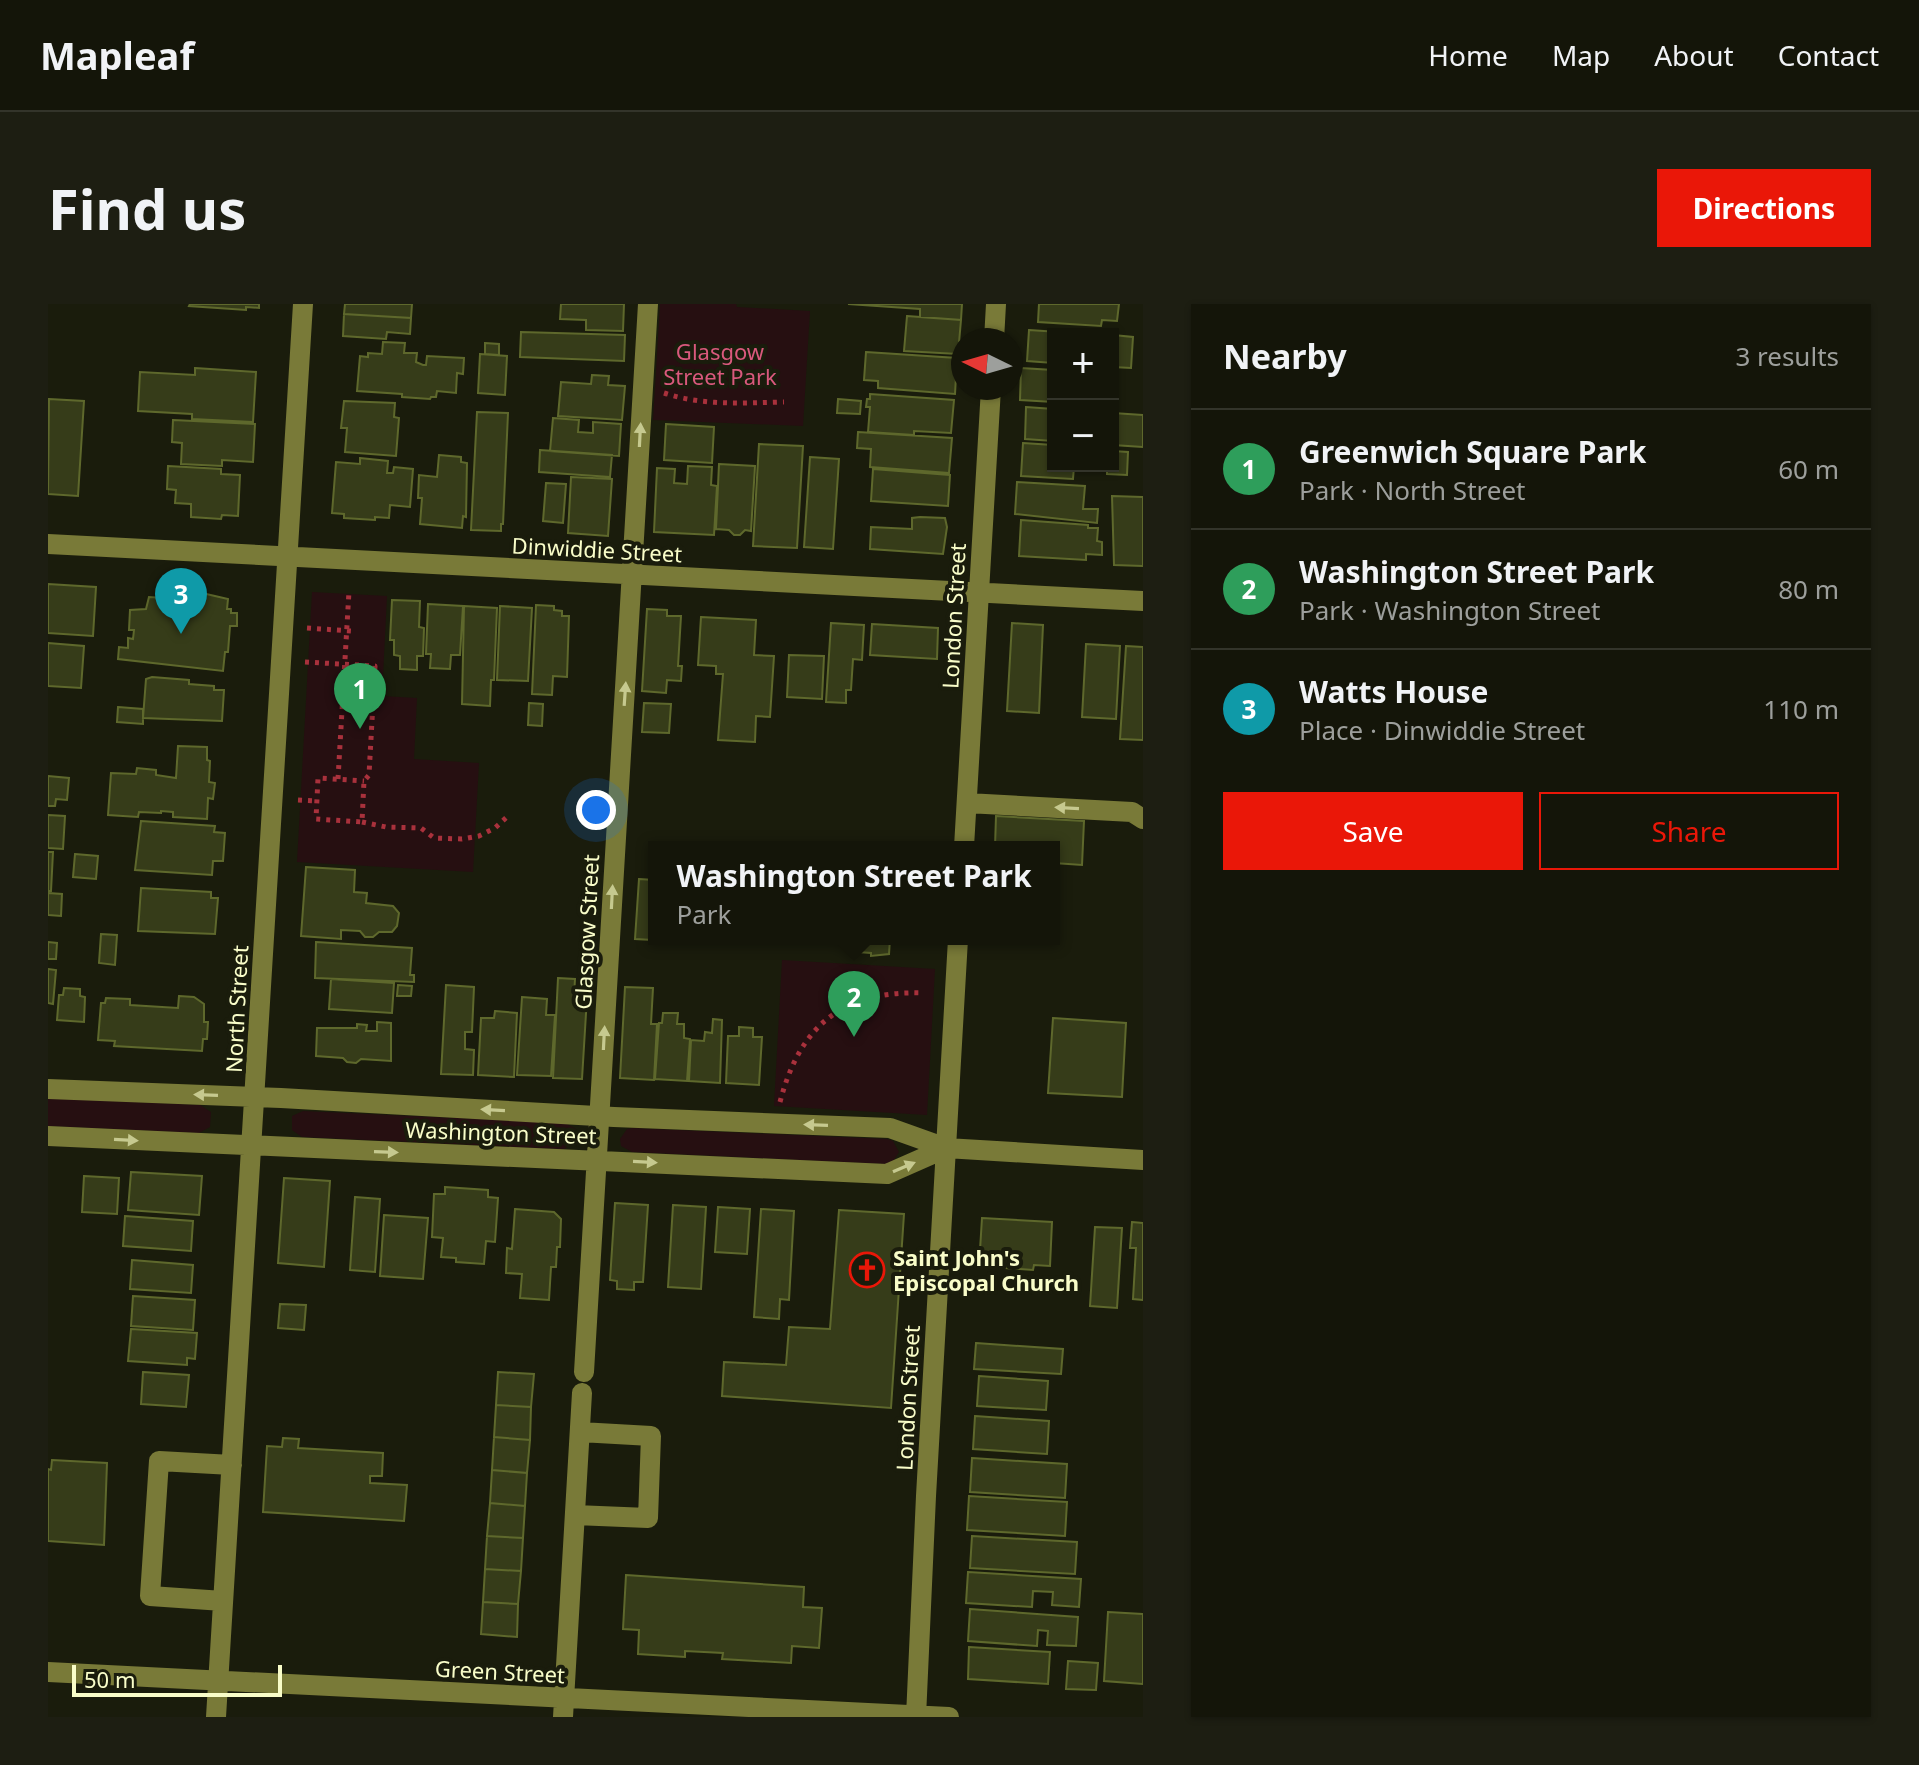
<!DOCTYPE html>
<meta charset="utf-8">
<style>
:root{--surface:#141509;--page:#1d1e12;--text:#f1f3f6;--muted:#9d9f9c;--line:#33342a;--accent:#ea1708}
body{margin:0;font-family:"Noto Sans",sans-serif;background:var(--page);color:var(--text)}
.controls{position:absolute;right:24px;top:24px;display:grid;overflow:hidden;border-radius:0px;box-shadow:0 2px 6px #0004}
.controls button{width:72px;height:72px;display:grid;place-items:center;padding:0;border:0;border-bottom:2px solid var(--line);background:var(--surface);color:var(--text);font:40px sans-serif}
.compass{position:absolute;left:903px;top:24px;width:72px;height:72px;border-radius:50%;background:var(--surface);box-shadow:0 2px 6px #0004;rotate:275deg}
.scale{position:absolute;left:24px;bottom:20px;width:210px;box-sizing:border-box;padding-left:8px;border:4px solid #f9fdc9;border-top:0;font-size:22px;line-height:28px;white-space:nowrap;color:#f9fdc9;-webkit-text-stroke:6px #1a1c0c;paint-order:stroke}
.you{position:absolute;left:548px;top:506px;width:28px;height:28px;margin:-20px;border:6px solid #fff;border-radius:50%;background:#1a73e8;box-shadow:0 0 0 12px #1a73e833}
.badge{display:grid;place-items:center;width:52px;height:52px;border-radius:50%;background:var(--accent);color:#fff;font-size:26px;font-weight:700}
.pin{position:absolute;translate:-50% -66px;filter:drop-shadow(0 2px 4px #0008)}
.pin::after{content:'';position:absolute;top:42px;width:28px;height:24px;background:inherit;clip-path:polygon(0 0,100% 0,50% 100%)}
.popup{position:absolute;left:600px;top:537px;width:412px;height:104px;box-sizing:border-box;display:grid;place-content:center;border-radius:0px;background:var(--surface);filter:drop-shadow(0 2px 6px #0005);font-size:26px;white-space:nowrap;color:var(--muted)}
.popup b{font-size:30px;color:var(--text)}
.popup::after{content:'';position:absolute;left:50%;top:100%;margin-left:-16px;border:16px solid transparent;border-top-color:var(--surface)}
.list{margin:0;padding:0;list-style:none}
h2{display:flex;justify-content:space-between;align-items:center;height:104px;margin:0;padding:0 32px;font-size:34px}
h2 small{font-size:26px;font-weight:400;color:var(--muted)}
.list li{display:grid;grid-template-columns:52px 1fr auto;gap:24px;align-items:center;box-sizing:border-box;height:120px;padding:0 32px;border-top:2px solid var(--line)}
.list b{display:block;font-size:30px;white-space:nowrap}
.list p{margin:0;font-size:26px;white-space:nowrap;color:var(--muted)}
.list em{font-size:26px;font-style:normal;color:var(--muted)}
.actions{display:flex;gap:16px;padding:24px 32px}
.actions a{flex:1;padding:18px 0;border:2px solid var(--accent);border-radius:0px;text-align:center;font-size:28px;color:var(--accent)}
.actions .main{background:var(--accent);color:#fff}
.map{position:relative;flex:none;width:1095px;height:1413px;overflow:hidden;border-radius:0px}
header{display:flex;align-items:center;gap:48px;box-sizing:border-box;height:112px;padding:0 40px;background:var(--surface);border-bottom:2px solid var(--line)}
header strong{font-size:38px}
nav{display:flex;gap:44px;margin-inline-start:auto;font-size:28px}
.intro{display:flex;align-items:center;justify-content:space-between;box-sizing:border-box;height:192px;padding:0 48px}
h1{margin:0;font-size:56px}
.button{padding:20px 36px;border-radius:0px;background:var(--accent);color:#fff;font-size:28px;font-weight:700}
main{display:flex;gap:48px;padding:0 48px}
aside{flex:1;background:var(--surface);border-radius:0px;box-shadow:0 2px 6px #0004}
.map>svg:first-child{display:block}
.green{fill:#260f11}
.building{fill:#363c19;stroke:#5e682c;stroke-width:2}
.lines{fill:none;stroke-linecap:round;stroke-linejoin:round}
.path{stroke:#a9313c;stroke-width:5;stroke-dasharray:4 6;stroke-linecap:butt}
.minor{stroke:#797a38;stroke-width:20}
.oneway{fill:#c6c98f}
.labels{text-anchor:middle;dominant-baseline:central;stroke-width:8;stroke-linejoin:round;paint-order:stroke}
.park-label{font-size:22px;fill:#d9597d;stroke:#1a1c0c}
.street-label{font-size:22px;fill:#f9fdc9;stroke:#1a1c0c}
.poi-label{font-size:22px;font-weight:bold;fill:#f9fdc9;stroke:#1a1c0c;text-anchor:start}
</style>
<header>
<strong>Mapleaf</strong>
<nav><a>Home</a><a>Map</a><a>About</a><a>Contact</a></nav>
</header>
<div class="intro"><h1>Find us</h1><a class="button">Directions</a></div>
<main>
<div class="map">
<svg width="1095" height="1413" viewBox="0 0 1095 1413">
<rect width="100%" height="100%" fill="#1a1c0c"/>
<path class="green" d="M612,0H688L689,3L762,7L755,122L605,116Z
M264,288L339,292L334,392L369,394L366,455L431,459L425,568L249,558Z
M734,656L887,665L879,811L726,802Z
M0,794L152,801L163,808L162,823L151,829L0,822Z
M255,807L517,819L528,825L527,839L516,845L254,833L244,826V812Z
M585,824L839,835L845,837L851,848L844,859L838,860L584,848L573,842L572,835L579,825Z"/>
<path class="building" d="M142,0H211V4L198,3V6L141,2Z
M297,0H364L363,14L296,10Z
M513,0H576L575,27L538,26V16L512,15Z
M800,0H914L913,16L872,13V5Z
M991,0H1071L1069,17L1054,16L1053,22L990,18Z
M296,10L363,14L362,30L339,28L338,35L295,32Z
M859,12L913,16L910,50L856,47Z
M981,26L1041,30H1005V59L979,57Z
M473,28L577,31L576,57L472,53Z
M1065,31L1085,33L1083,64L1065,63Z
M335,38L357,39L356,49H369L368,58L375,61H378L379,52L416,54L415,70L409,69L408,89L389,87L388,93H383L382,95L354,93V90L309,87L312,52L320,53V49L334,50Z
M437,39L451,40V51L437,50Z
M818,48L909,54L907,90L830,84V77L816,76Z
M432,50L459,52L457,91L430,89Z
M147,64L208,68L205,118L144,115V110L90,107L92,68L147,71Z
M973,64L1005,66V98L972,96Z
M544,71L561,72L560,81L577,82L574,116L510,112L513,78L543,80Z
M822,90L906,96L903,129L866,127V131L820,128L822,103H818L819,95H822Z
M1,95L36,97L30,192L0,190Z
M790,95L813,97L812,110L789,109Z
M296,97L347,99L346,113L351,114L348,152L297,148L299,124H293Z
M978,103L1005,105V137L977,135Z
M429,108L460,109L455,220H453V227L423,226Z
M1065,109L1095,111V143L1065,141Z
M505,114L531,116L530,128L545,129V118L573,120L571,152L502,147Z
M125,116L207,120L205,158L174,156V162L133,160L134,139L124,138Z
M618,120L666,123L664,159L616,156Z
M810,128L904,134L901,169L822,163L823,145L809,144Z
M975,139L1005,141V162H1065V147L1080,148L1079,171L1059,170V166L1026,163L1025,175L973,172Z
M711,140L755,142L749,244L705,242Z
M492,146L564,151L562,173L491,168Z
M391,151L413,153V158L419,159L418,213L415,212L414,224L372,220L374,194H370L371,171L389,173Z
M762,153L791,155L785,245L756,243Z
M312,154L340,157L339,169H345L346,163L365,165L362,203L342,201L341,214L327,213V216L296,214V210L284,209L288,158L312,160Z
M671,160L707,162L703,227L697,226L692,231H686L681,226L668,225Z
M120,162L173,165V170L192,171L190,212L174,211L173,215L143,213V200L127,199L128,186L119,185Z
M640,162L664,163L663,181L669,182L666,231L606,228L609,164L627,165L626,179L639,180Z
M825,165L902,171L900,202L823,197Z
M523,173L564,175L560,232L520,229Z
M969,178L1037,182L1035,205H1050L1049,219L967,210Z
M498,179L518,180L515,219L495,217Z
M1064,192L1095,193V262L1066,261Z
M872,213L897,214L899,223L895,250L822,245L823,223L864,225V214Z
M973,216L1040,221V224H1050L1049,237L1054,238V251L1038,250V256L971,252Z
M0,280L48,283L45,332L0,329Z
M154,289L180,295L179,305H183V309H189V322H182L180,348H177L175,367L70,355L71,343L80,344V334L85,335L86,326H81L82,306L98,305L101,293L132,295V302L142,303L143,292L153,293Z
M344,296L372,297L371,323L376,324L375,352H369V366L352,365V352L346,351V336H342Z
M380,300L415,302L412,351H403L402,365L382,364L383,350H378Z
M488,301L506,302V306L514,307V312H521L519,373L505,372L504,391L484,390Z
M416,302L449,304L446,376H443L442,402L414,400Z
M452,302L484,304L480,377L449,376Z
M599,305L619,306V312H633L630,362H634L633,377L619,376L618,389L594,387Z
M653,313L708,316L706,351L726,352L722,413L708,412L707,438L670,436L675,370H668V362L650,361Z
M783,319L816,321L814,356L805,355L803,386H798V399L778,398Z
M964,319L995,321L991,409L959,407Z
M824,320L890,324L889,355L822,351Z
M0,339L36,342L33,384L0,382Z
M1038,340L1072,342L1068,415L1034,413Z
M1078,342L1095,343V436L1072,435Z
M741,351L776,352L774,395L739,393Z
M104,373L141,376V380L166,382V386H176L174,417L95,414L98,375Z
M481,399L495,400L494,422L480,421Z
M596,399L623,400L621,429L594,428Z
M70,403L95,405V420L69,418Z
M130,442L159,443V456L162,457L161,478L167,479L165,495L160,494L159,515L125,513V508L113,507V509L91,508L90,513L60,511L63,469L88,470L89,464L108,466V471L128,474Z
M0,472L21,474L19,496L8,495L7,502H0Z
M0,511L17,512L15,545L0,544Z
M948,512L1036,517L1034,561L1006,559V543H947Z
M93,517L167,522L166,528L177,529L175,557H165L164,571L87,566Z
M0,548H5L3,587H0Z
M27,550L50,552L48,575L25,573Z
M258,563L307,566L306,588L319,589L318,599L345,602L351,609L349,622L344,628H331L325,633H317L312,627L293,626V635L253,632Z
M591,575L606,576V635H625L624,637L587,635Z
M93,584L163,588V594H170L167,630L90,627Z
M0,589L14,590L13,612L0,611Z
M53,630L69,631L67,661L51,659Z
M811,635H842L841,650L823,652V649L810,648Z
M0,638L9,639L8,655H0Z
M268,638L364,644L362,671H366V678L267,674Z
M0,665L8,666L5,700L0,699Z
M510,674L527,675L526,692L539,693L534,775L505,774Z
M283,675L346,679L344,709L281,705Z
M350,681L364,682L363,692H349Z
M398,681L426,683L424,728H417V745L426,746L425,771L393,770Z
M577,683L605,684L603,720H609L606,776L572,774Z
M16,684L32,685V692L37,693L36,718L9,716L11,691H15Z
M131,692L146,693L156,700V718H160L159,735H155L154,747L66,742L67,737L50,736L53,699H57L58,694L82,695V701L130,704Z
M474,693L499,695L498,711H507L503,772L469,771Z
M447,707L469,709L466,773L430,771L433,714H446Z
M615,709H630L629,720H636V734L642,735L639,777L607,775L611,719H614Z
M1005,714L1078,719L1074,793L1000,789Z
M665,715L674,716L672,779L641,777L643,736L656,737L657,728L664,729Z
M329,718L343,719V757L313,755L308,759L299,758L295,754L268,752L269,724H309V720L319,721L318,727H329Z
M691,723L705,724V733H714L711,781L678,779L680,732H691Z
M83,868L154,872L151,911L80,906Z
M36,872L71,874L69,910L34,908Z
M236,874L282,877L276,963L230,959Z
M397,883L440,886V893L450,894L447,938L438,937L436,960L408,958V954L393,953L395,934L384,933L386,890H397Z
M307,893L332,895L327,968L302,966Z
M567,899L600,901L595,978H586V986L569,985V977L562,976Z
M625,901L658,903L653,985L620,983Z
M670,903L702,905L699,950L667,948Z
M467,905L506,908L513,915L512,943H509L508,963H503L501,996L472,994L474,970L458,969L459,944L464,945Z
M713,905L746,907L741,996L732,995L731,1015L706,1013Z
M791,906L856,910L843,1104L674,1092L676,1058L738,1061L741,1023L782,1025Z
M336,911L380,914L375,975L332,972Z
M77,912L145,917L143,947L75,942Z
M934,914L1004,918L1002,962L986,961L985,966L931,962Z
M1084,918L1095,919V996L1085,995L1088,944H1082Z
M1047,923L1074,924L1069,1004L1042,1002Z
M84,956L145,961L143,989L82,985Z
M85,992L147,996L145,1026L83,1022Z
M232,1000L258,1001L256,1026L230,1024Z
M83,1025L149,1029L147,1055L139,1054V1061L80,1057Z
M928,1039L1015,1045L1013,1070L926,1065Z
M95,1068L141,1071L138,1103L93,1100Z
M450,1068L486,1070L483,1103L448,1101Z
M931,1072L1000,1077L998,1106L929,1102Z
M448,1101L483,1103L482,1136L446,1133Z
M927,1112L1001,1117L999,1150L925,1145Z
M446,1133L482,1136L479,1169L444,1166Z
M235,1134L251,1135L250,1144L335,1149L334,1172H322V1179L359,1181L356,1217L215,1208L219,1142L234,1143Z
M924,1154L1019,1160L1017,1194L922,1188Z
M4,1156L59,1159L56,1241L0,1237V1165L3,1166Z
M444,1166L479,1169L477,1202L442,1199Z
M921,1192L1019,1198L1017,1232L919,1226Z
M442,1199L477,1202L475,1234L439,1232Z
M439,1232L475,1234L473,1267L437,1265Z
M924,1232L1029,1238L1027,1270L922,1264Z
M437,1265L473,1267L470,1300L435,1298Z
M920,1268L1033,1275L1031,1303L1004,1301L1005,1288L985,1287L984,1303L918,1299Z
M578,1271L756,1283L755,1303L774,1304L771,1344L744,1342L743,1359L674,1355L675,1349L637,1347V1353L590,1350L591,1326L575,1325Z
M435,1298L470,1300L469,1333L433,1330Z
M922,1305L1030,1313L1028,1342L999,1341L1000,1327L990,1326L989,1342L920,1337Z
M1060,1308L1095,1310V1380L1056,1377Z
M921,1343L1002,1348L1000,1380L920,1375Z
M1020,1357L1050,1359L1048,1386L1018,1385Z"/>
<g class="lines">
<path class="path" d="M616,89C656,102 694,99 736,98
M259,324L303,327
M257,358L327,362L321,471L316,477L314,518L268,515L270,474L316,477
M290,475L301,287
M250,496L269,497
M314,518L338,523L373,524L386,534L414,535L431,532L447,524L462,510
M732,798C752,721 795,686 876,689"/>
<path class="minor" d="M946,36L948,0
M0,240L1095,297
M919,499L1084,508L1095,515
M916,543L943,84
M0,785L233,794L566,813L842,824L898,844L1095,856
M0,832L839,870L898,844
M536,1068L600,0
M527,1211L600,1214L603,1132L532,1128
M175,1297L102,1292L111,1157L184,1161
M0,1368L901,1413
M168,1413L255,0
M515,1413L534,1089
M868,1413L878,1192L910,635"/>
</g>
<defs><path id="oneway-solid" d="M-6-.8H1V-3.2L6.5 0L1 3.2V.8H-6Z" transform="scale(2)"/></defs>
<g class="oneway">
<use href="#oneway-solid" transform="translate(592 131) rotate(-87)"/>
<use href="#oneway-solid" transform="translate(577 390) rotate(-86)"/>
<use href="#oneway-solid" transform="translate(1019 504) rotate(-177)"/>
<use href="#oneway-solid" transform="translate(564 593) rotate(-87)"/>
<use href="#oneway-solid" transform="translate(556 734) rotate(-87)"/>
<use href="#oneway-solid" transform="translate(158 791) rotate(-178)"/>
<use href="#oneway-solid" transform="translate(445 806) rotate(-177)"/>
<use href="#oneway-solid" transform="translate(768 821) rotate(-178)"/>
<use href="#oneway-solid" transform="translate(78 836) rotate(3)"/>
<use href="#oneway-solid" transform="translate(338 848) rotate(2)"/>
<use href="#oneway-solid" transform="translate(597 858) rotate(3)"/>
<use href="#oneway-solid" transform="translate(856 863) rotate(-23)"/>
</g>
<defs>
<g id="church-ring" transform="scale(1.8)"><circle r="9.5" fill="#1a1c0c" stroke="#ea1708" stroke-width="1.5"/><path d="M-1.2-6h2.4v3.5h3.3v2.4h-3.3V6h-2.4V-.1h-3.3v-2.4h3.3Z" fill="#ea1708"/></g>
</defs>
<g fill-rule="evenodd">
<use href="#church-ring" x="819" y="966"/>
</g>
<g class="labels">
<g class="park-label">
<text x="672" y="47">Glasgow<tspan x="672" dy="25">Street Park</tspan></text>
</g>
<g class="street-label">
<text transform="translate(549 245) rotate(3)">Dinwiddie Street</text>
<text transform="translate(905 312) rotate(-87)">London Street</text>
<text transform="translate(538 628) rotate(-87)">Glasgow Street</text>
<text transform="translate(188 705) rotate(-87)">North Street</text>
<text transform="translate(453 828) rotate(2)">Washington Street</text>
<text transform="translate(859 1094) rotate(-87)">London Street</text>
<text transform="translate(452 1367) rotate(3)">Green Street</text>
</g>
<g class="poi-label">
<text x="845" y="953">Saint John's<tspan x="845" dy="25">Episcopal Church</tspan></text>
</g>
</g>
</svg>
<div class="controls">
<button>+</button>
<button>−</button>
</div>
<svg class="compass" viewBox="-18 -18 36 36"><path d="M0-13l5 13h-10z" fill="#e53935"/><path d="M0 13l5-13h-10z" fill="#9d9f9c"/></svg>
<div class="scale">50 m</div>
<div class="you"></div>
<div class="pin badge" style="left:312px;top:425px;background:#2e9e5b">1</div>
<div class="pin badge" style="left:806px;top:733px;background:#2e9e5b">2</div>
<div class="popup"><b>Washington Street Park</b>Park</div>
<div class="pin badge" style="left:133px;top:330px;background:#0f9aa8">3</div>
</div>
<aside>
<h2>Nearby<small>3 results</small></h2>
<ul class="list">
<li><span class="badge" style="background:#2e9e5b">1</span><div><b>Greenwich Square Park</b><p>Park · North Street</p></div><em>60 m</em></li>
<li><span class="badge" style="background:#2e9e5b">2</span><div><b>Washington Street Park</b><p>Park · Washington Street</p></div><em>80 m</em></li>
<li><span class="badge" style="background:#0f9aa8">3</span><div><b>Watts House</b><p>Place · Dinwiddie Street</p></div><em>110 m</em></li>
</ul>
<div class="actions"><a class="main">Save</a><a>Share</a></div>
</aside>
</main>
